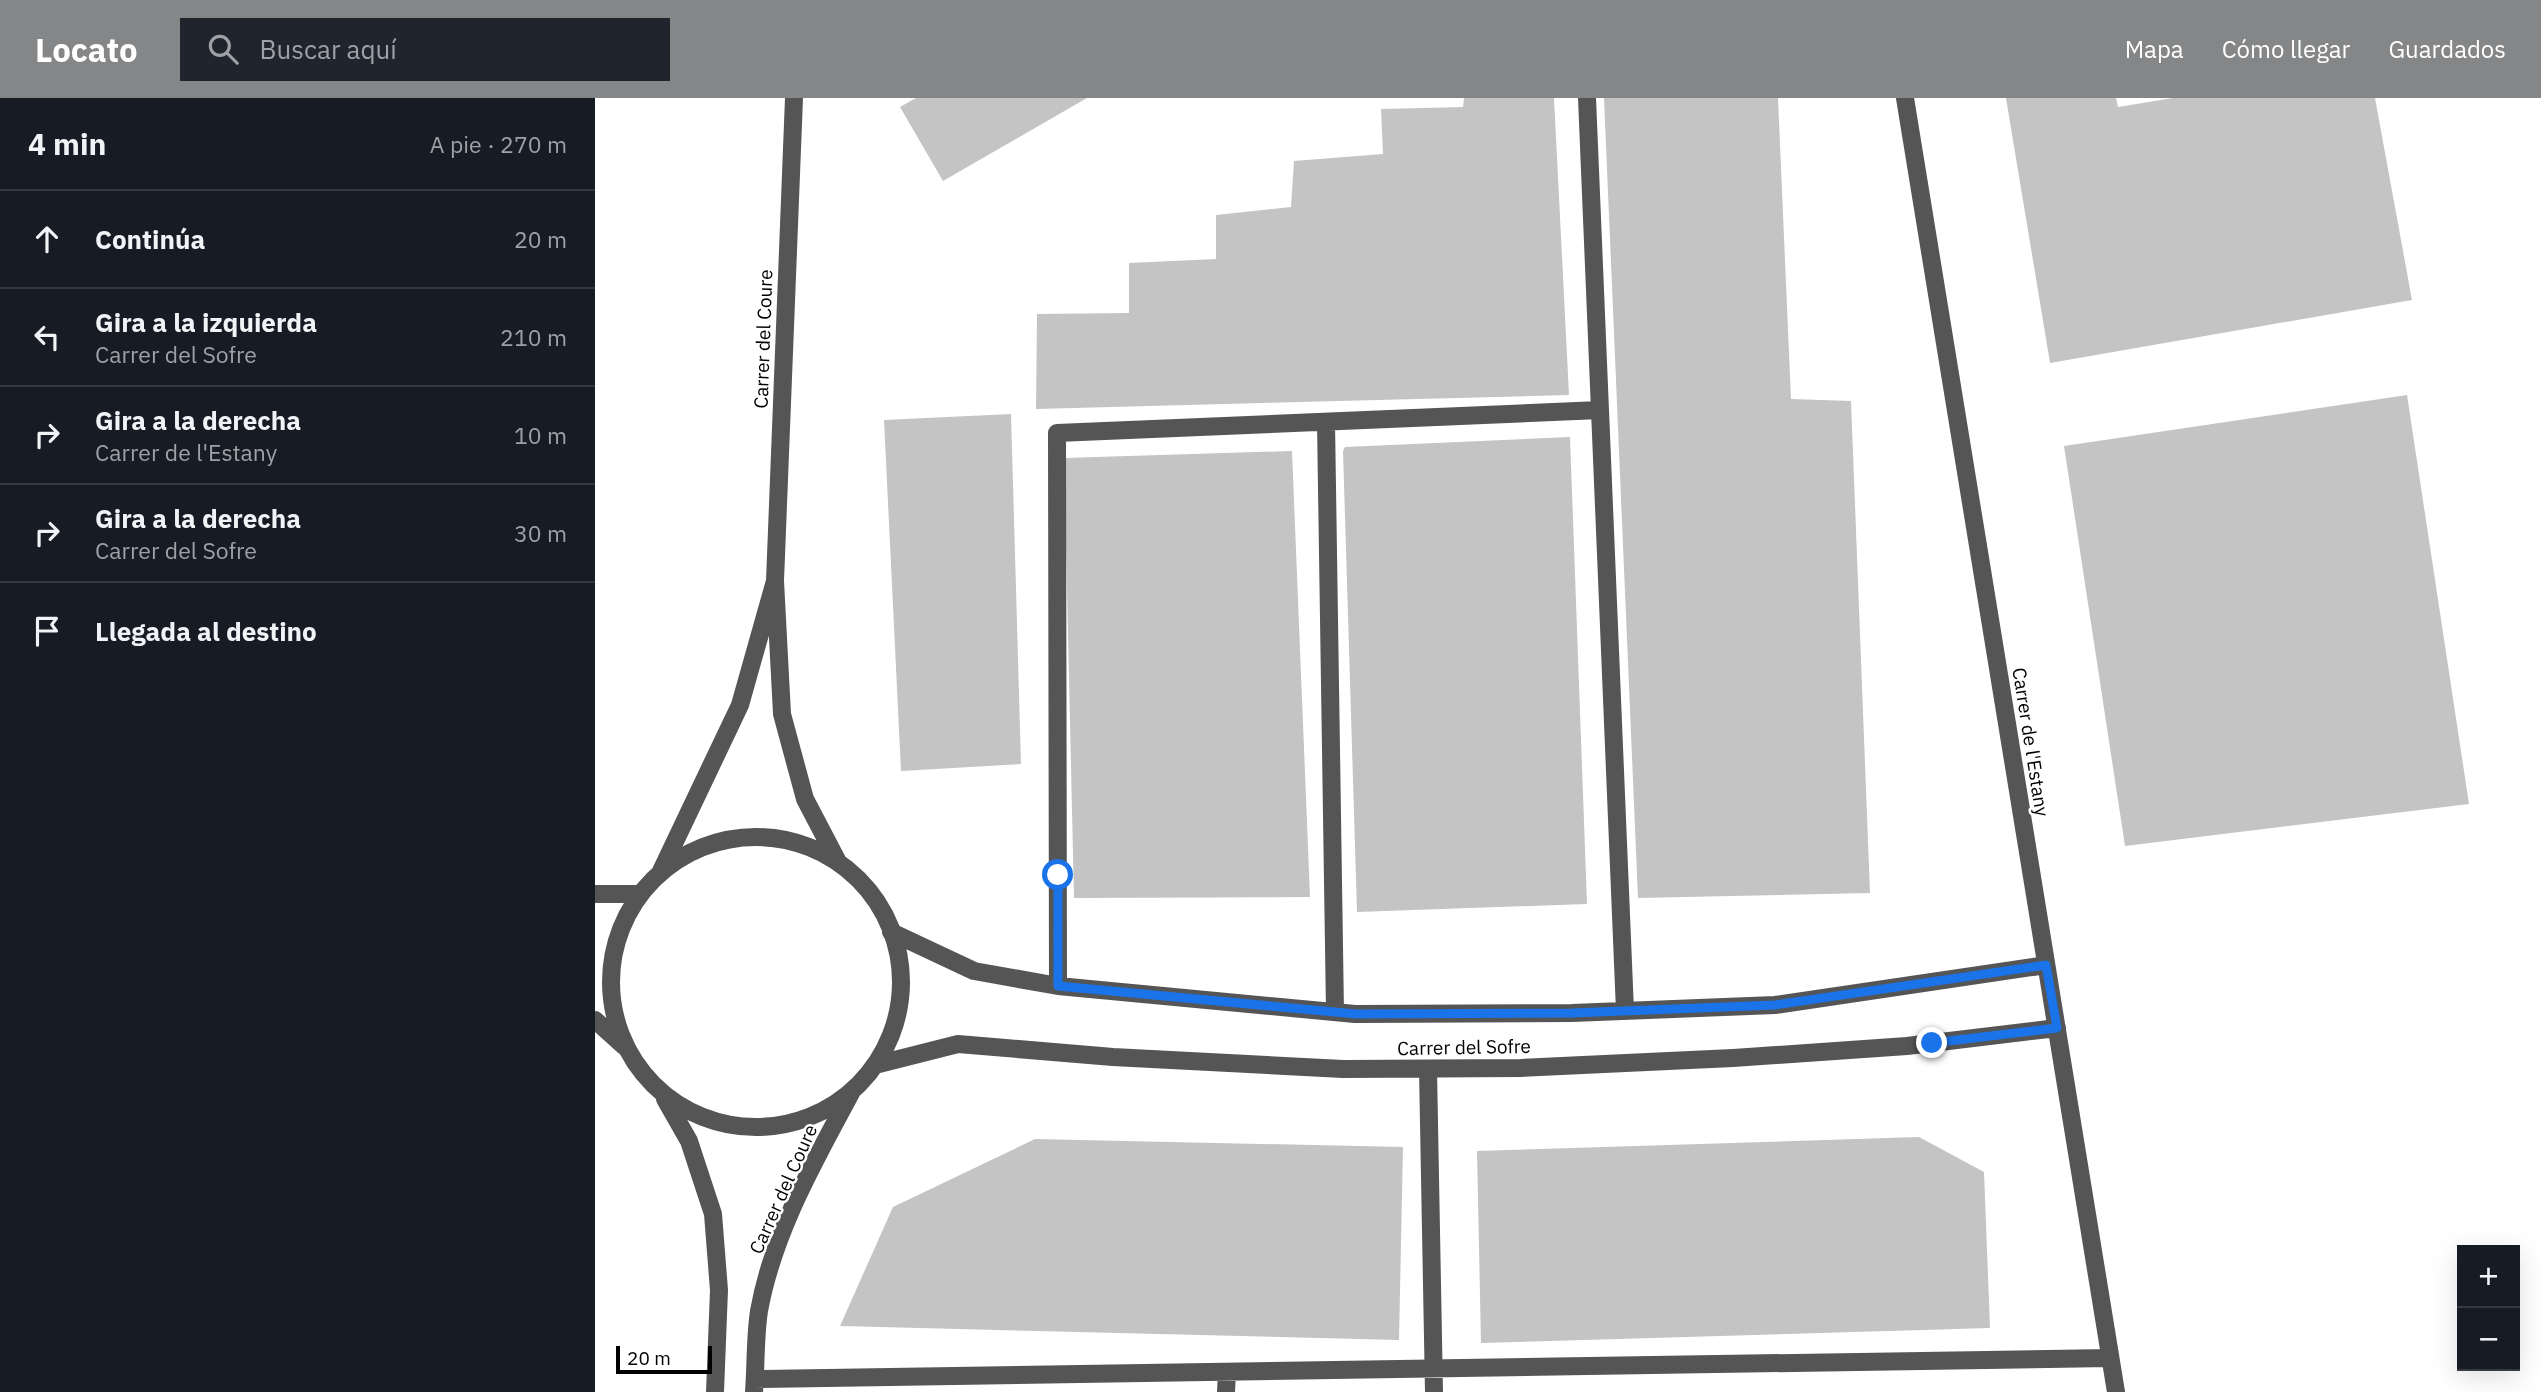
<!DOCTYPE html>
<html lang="es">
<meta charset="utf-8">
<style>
:root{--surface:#171b24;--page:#20242c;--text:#f1f3f6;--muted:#9ea1a6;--line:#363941;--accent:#858687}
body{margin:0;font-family:"IBM Plex Sans",sans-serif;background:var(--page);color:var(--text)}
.controls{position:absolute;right:21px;bottom:21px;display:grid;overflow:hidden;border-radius:0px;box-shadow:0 7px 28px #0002}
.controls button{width:63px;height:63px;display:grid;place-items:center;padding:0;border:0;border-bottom:2px solid var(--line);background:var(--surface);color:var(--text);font:35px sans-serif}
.scale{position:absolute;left:21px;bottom:18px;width:96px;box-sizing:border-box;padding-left:7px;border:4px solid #000;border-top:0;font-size:19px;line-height:24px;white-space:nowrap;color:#000;-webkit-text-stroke:5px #fff;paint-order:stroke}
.stop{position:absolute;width:21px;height:21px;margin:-16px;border:5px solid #1a73e8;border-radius:50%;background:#fff}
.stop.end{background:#1a73e8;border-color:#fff;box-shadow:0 2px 7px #0008}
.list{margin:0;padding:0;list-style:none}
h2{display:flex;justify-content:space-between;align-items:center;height:91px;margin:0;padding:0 28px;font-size:30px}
h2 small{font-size:23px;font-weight:400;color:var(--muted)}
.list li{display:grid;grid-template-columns:46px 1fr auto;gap:21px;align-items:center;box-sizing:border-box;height:98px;padding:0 28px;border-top:2px solid var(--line)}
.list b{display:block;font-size:26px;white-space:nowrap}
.list p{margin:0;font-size:23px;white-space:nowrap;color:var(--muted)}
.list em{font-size:23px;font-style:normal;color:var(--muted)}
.icon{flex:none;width:38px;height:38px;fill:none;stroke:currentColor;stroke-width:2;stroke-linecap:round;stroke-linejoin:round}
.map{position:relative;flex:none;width:1946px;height:1294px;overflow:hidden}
header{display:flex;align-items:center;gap:42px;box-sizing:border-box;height:98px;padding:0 35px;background:var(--accent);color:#fff}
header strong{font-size:33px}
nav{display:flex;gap:38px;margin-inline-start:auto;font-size:24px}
.search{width:490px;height:63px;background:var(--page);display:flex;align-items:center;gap:18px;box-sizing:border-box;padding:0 24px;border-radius:0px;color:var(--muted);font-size:26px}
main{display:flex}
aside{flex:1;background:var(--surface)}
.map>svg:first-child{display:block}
.building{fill:#c4c4c4}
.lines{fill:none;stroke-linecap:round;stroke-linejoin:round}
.minor{stroke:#555;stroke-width:18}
.route{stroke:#1a73e8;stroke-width:9}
.labels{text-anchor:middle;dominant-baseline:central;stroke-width:5;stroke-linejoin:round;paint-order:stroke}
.street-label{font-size:19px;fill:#000;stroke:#fff}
</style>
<header>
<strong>Locato</strong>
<div class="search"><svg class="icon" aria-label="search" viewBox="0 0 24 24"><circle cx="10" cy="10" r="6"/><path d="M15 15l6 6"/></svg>Buscar aquí</div>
<nav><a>Mapa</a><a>Cómo llegar</a><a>Guardados</a></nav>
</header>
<main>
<aside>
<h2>4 min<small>A pie · 270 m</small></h2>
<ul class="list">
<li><svg class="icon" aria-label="ahead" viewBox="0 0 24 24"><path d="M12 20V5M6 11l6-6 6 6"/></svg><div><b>Continúa</b></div><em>20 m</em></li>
<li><svg class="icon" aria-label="left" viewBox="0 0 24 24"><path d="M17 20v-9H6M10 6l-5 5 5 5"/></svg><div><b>Gira a la izquierda</b><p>Carrer del Sofre</p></div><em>210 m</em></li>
<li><svg class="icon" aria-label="right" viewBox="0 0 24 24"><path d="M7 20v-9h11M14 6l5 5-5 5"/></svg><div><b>Gira a la derecha</b><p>Carrer de l'Estany</p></div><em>10 m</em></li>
<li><svg class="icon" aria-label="right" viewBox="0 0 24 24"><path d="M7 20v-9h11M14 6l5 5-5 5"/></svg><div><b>Gira a la derecha</b><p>Carrer del Sofre</p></div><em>30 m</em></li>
<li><svg class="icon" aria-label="arrive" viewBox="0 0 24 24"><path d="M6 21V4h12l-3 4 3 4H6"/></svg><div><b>Llegada al destino</b></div></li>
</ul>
</aside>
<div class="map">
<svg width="1946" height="1294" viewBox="0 0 1946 1294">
<rect width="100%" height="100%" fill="#fff"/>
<path class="building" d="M321,0H492L348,83L305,9Z
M869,0H959L974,297L441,311L442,216L534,215V165L621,161V117L696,109L699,63L788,56L786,11L868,9Z
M1009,0H1183L1196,301L1256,303L1275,795L1043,800Z
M1411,0H1521L1523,9L1578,0H1780L1817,202L1455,265Z
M1812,297L1874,706L1530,748L1469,348Z
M416,316L426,666L306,673L289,322Z
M975,339L992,806L762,814L748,353L750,349Z
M697,353L715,799L479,800L469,360Z
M1324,1039L1389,1074L1395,1230L886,1245L882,1053Z
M440,1041L808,1049L804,1242L245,1228L298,1109Z"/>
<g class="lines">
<path class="minor" d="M992,0L1030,913
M1310,0L1521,1294
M731,324L740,914
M180,483L199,0
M16 884a145 145 0 1 1 290 0a145 145 0 1 1-290 0Z
M66,773L145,607L180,483L187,616L210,701L243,764
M0,796H46
M296,834L379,873L463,888L760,916L977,915L1180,907L1451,867
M463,888L462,335L1005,312
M0,922L29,948
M280,967L363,946L518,959L748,971L926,970L1138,960L1312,948L1462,930
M833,971L839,1294
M70,1001L94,1043L118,1116L124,1192L120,1294
M160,1281L1515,1260
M159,1294C161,1268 160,1239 164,1213C178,1135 219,1064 256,995
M631,1294L632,1274"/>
</g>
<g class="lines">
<path class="route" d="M463,777V888L761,916L977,915L1180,907L1451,867L1462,930L1337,945"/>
</g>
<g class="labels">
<g class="street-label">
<text transform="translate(168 241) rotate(-88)">Carrer del Coure</text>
<text transform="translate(1436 644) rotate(81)">Carrer de l'Estany</text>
<text transform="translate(869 949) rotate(-1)">Carrer del Sofre</text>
<text transform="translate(188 1091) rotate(-66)">Carrer del Coure</text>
</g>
</g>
</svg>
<div class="controls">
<button>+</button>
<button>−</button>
</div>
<div class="scale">20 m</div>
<div class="stop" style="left:463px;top:777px"></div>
<div class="stop end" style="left:1337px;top:945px"></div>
</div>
</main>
